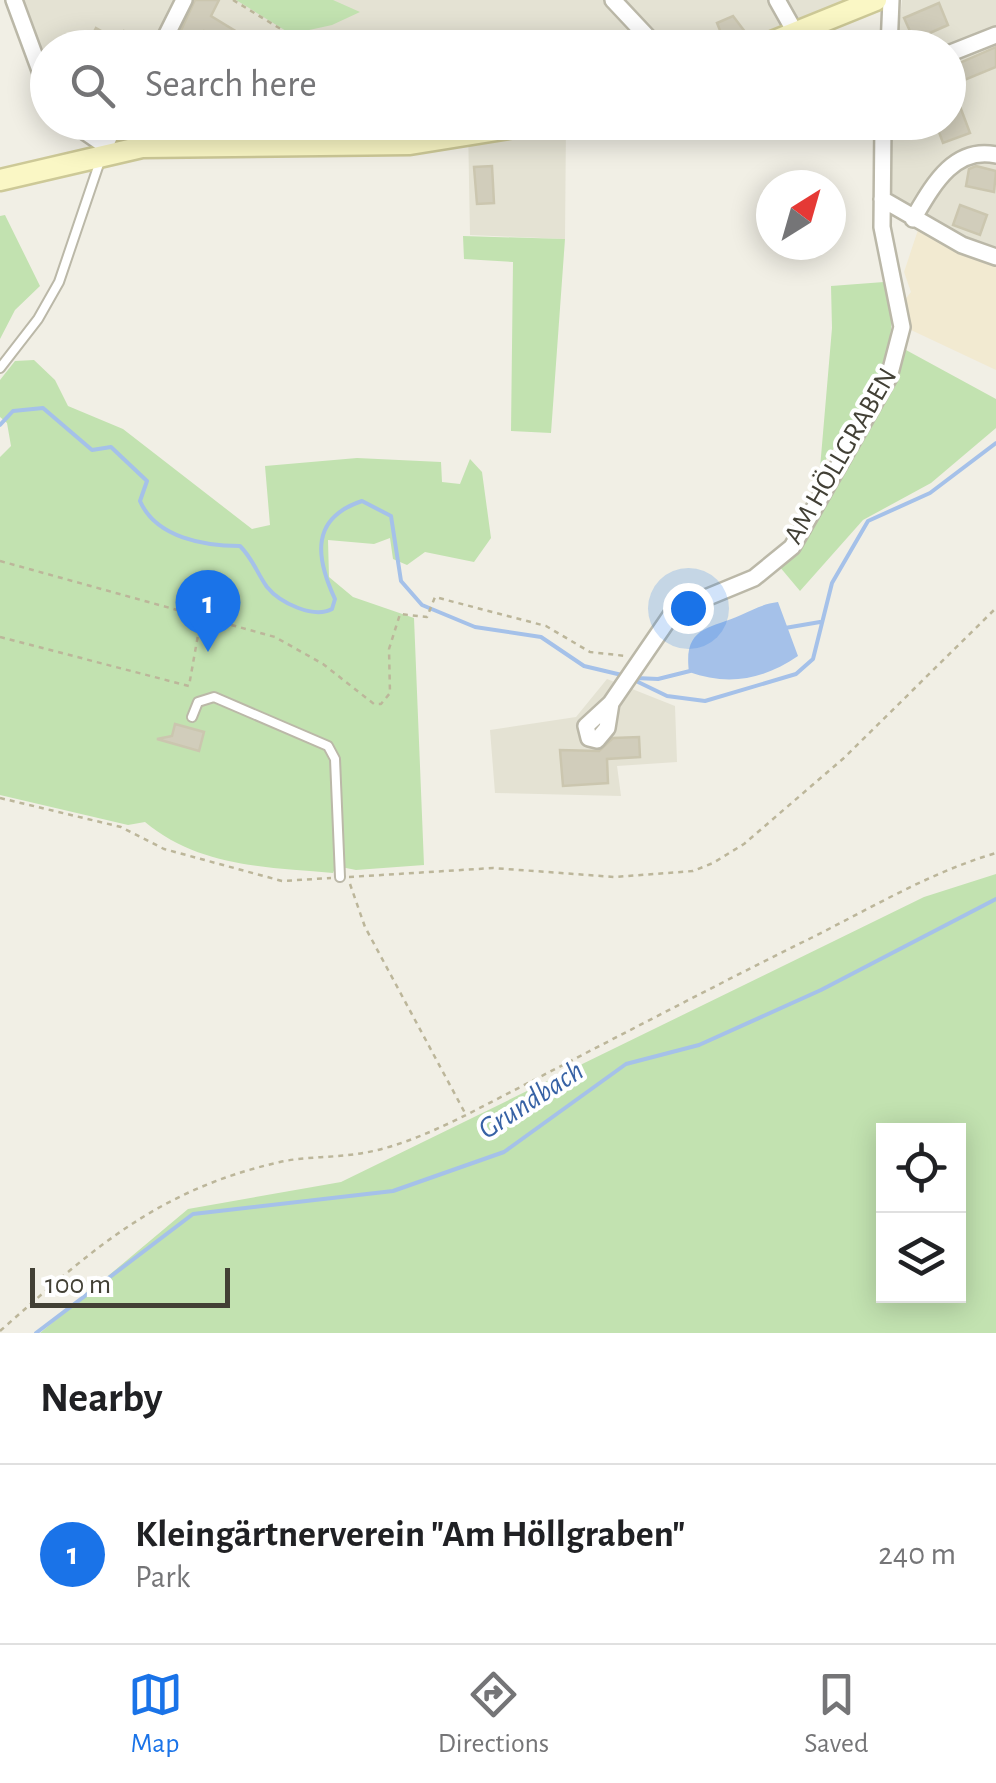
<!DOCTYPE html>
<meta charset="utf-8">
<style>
:root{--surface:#fff;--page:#f2f2f2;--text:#202124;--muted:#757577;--line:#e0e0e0;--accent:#1a73e8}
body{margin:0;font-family:"Alegreya Sans",sans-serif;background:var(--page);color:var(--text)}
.controls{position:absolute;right:30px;bottom:30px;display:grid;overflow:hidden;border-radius:0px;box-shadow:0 5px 25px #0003}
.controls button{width:90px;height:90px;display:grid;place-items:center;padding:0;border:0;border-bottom:2px solid var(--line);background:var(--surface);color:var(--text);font:50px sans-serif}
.compass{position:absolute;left:756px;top:170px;width:90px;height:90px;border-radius:50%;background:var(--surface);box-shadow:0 5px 25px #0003;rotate:37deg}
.scale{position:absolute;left:30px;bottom:25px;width:200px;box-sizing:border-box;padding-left:10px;border:5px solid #424035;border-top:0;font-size:28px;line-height:35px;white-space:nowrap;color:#424035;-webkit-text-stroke:8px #fff;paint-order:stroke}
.you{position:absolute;left:688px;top:608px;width:35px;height:35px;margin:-25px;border:8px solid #fff;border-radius:50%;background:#1a73e8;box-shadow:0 0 0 15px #1a73e833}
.badge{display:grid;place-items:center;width:65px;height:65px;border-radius:50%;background:var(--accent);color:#fff;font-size:32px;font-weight:700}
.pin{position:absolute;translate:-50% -82px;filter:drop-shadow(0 2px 5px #0008)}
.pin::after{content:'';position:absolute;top:52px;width:35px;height:30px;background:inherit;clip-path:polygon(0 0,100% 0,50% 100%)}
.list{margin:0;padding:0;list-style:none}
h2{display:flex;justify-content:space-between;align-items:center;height:130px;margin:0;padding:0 40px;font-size:42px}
h2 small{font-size:32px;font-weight:400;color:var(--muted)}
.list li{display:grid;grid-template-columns:65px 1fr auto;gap:30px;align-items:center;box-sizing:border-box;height:180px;padding:0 40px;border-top:2px solid var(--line)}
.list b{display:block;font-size:38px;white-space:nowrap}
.list p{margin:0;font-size:32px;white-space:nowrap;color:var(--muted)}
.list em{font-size:32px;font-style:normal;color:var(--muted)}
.icon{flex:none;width:55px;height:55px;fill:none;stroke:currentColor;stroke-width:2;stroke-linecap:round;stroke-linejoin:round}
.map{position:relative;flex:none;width:996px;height:1333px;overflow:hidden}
.search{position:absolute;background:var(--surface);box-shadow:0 5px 25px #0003;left:30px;right:30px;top:30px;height:110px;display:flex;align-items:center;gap:25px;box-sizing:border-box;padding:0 35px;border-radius:55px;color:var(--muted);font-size:38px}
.sheet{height:310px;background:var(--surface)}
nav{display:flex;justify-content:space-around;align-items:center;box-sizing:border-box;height:140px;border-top:2px solid var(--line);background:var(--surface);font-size:28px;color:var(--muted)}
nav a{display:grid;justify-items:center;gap:5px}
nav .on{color:var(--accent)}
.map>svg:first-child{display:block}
.residential{fill:#e4e2d3}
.commercial{fill:#f2ead1}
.green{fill:#c2e2b0;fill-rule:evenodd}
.water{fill:#a5c1e9}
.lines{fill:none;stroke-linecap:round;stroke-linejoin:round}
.stream{stroke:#a5c1e9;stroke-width:4}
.building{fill:#d1cdbb;stroke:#cbc6af;stroke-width:2.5}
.service-casing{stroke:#bbb8a8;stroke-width:12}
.minor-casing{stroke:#bbb8a8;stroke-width:20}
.secondary-casing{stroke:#cdc997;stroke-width:25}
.path{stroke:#bcb69a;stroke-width:2.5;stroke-dasharray:5 5;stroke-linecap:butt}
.service{stroke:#fff;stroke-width:8}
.minor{stroke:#fff;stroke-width:15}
.secondary{stroke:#faf7c5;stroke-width:20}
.labels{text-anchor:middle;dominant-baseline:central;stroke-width:8;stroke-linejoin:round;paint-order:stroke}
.street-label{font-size:28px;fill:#424035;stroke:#fff}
.water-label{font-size:30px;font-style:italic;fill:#3762a5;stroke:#fff}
</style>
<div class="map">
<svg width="996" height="1333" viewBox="0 0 996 1333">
<rect width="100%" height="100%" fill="#f1efe5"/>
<path class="residential" d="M17,0H853L731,47L48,48L47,95Z
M902,0H996V247L953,232L890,194L888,123L948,122V48L896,47Z
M70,123H566L565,239L470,235L468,125L350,137L87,142Z
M607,679L675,706L677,762L617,766L621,796L495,793L490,730L576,717Z"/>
<path class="commercial" d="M918,230L996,267V370L911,330L904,301L911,292L904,272Z"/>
<path class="green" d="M236,0H333L360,12L332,25L291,34Z
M5,215L40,286L15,310L0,339V216Z
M463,236L565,239L551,433L511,431L513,262L464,259Z
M884,282C912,346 856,417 820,468L832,328L831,286Z
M906,350L996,399V428L931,483L863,520L800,591L779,566L893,378Z
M34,360L55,380L68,406L123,429L252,529L270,525L265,466L357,458L441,462L442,482L460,484L470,459L482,472L491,538L474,562L425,552L407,565L393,559L390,538L374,544L328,540L329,577L353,597L414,618L424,865L356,870L336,866L333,873C266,867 199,867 145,822L128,825L0,795V457L11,446L7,423L0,417V380L15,361Z
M996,874V1333H40L188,1209L341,1182L924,897ZM884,1130H958V1296H884Z"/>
<path class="water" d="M778,602L798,656C763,680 728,686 689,672C683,626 710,629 741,615C754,609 763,604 778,602Z"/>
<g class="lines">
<path class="stream" d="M0,425L13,411L43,408L92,450L111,447L147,481L140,501C156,538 205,546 240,546C253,559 257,573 267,587C280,603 314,619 332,609L335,599C315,556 311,518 362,501L391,516L401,581L422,605L475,627L541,637L584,666L626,676
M785,628L820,622
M636,678L658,679L690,671
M634,680L667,696L705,701L796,674L813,659L832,583L868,521L930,493L996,443
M36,1333L193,1214L393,1191L504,1152L626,1064L699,1045L821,990L996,899"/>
</g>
<path class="building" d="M195,0H219L211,16L237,32L228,46L204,31L195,48L176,41Z
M939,3L948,25L914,40L904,18Z
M733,16L749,37L727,48L717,23Z
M96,28L119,41L124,31L149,48H101L89,41Z
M996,47V67L952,85L970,133L943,143L936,124L948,122L949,118L948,68Z
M492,166L494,203L477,204L474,167Z
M976,166L996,171L994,192L966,186L969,169Z
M960,205L987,215L980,235L953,225Z
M175,724L204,732L199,751L157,739L172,736Z
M639,737L640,757L607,759L608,783L563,786L560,750L599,751L613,738Z"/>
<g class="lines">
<g class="service-casing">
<path id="service" d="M0,368L38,319L59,282L101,158
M192,717L198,702L214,697L328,746L335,759L340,877"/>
</g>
<g class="minor-casing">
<path id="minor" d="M14,0L48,92
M613,0L658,48
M777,0L795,32
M160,48L184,0
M889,48L891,0
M948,54L996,35
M71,122L103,144
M101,155L116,122
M882,199L962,245L996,257
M913,219C932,187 953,146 996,155
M611,703L607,728L597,740L589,738L586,726L611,703L674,611L754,578L792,547L889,377L902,327L882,227L883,122"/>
</g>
<g class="secondary-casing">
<path id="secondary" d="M757,48L876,0
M0,180L142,147L410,144L546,122"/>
</g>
<path class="path" d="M233,0L289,34
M0,561L275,637L323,664L374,704H381L390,693L389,649L400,614L427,617L435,597L546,626L590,652L626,656
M0,637L189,686L201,618
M0,798L121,827L164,849L282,881L331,878
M349,877L493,868L615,877L693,871L713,863L744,844L845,757L996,608
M350,884L365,927L465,1113
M0,1331C92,1250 156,1190 280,1162C307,1156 336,1158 363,1153C399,1147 436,1130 468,1114C583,1055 696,995 811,938C871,908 931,872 996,853"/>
<use href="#service" class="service"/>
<use href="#minor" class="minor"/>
<use href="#secondary" class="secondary"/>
</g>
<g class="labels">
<g class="street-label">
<text transform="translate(841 456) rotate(-60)">AM HÖLLGRABEN</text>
</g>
<g class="water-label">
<text transform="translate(531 1100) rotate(-33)">Grundbach</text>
</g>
</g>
</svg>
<div class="controls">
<button><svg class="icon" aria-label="locate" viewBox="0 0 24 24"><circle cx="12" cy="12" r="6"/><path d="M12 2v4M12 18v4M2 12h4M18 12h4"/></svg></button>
<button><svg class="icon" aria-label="layers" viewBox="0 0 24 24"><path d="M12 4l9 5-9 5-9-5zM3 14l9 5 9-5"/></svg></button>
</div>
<svg class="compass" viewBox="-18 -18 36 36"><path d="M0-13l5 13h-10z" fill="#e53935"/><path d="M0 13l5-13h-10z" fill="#757577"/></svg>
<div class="scale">100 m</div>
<div class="you"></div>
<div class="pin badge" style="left:208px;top:652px">1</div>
<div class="search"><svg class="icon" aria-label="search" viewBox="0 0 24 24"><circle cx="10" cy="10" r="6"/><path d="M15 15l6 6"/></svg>Search here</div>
</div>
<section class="sheet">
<h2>Nearby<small></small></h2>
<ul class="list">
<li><span class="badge">1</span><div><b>Kleingärtnerverein &quot;Am Höllgraben&quot;</b><p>Park</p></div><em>240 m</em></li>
</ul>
</section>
<nav>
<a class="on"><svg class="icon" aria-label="map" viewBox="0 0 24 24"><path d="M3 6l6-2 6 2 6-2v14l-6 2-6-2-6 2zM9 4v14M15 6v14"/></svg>Map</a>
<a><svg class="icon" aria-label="directions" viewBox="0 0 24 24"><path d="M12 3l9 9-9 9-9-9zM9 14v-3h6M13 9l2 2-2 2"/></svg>Directions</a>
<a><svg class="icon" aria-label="saved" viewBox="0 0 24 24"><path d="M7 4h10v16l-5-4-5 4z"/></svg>Saved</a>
</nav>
